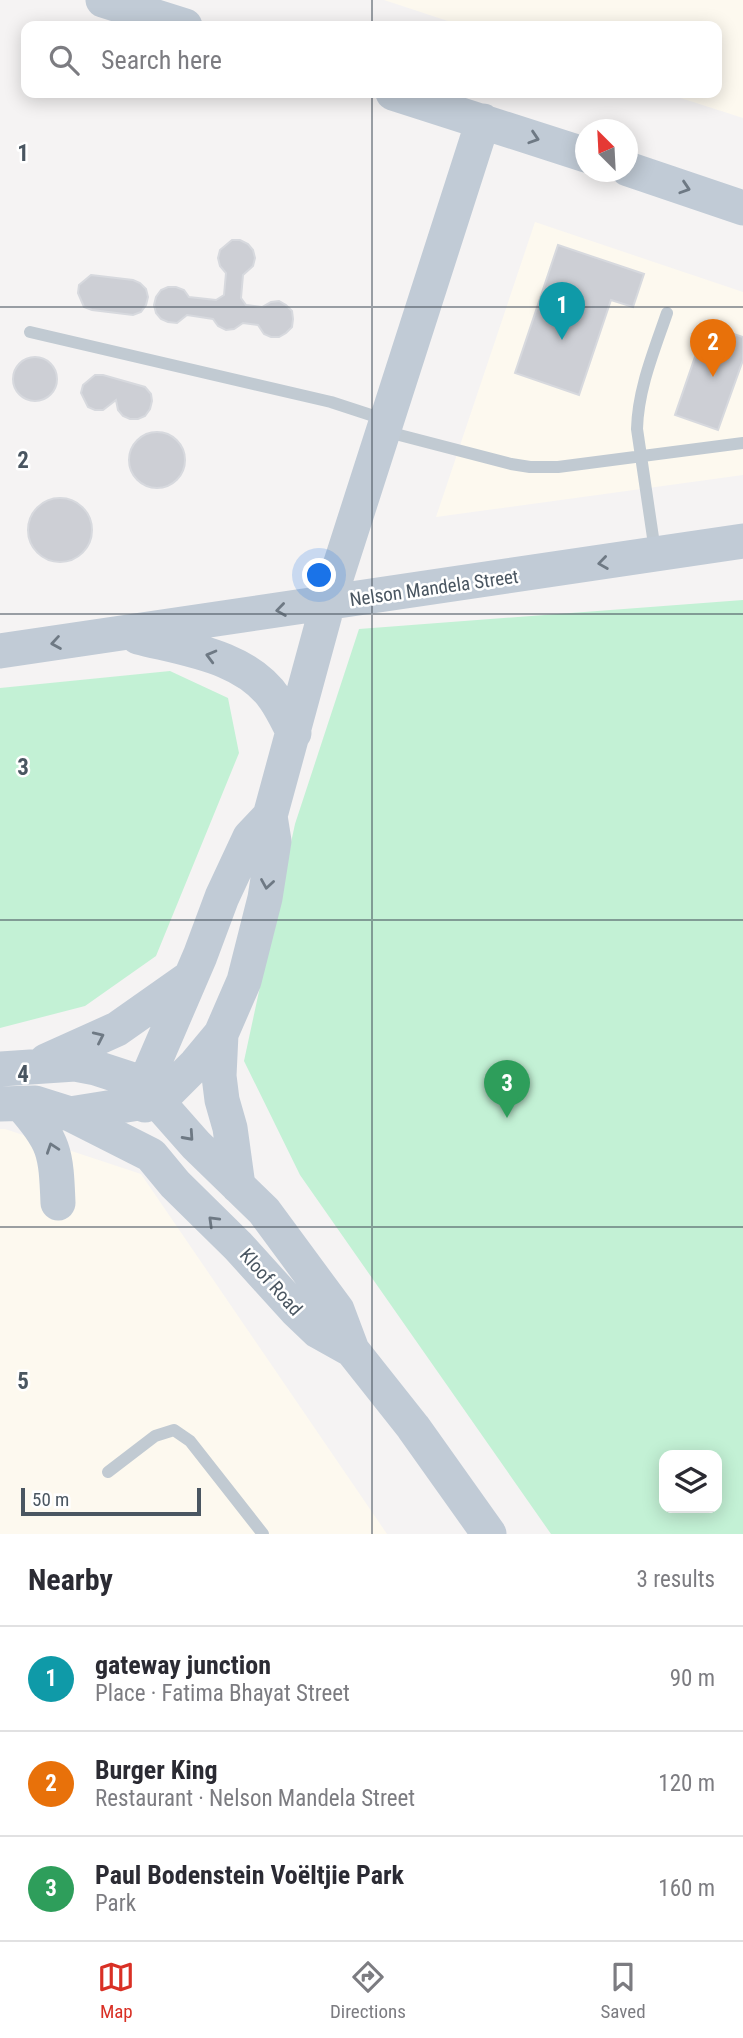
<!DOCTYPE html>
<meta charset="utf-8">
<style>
:root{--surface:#fff;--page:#f2f2f3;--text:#2b2b33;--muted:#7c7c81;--line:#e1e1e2;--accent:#d93025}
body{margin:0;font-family:"Roboto Condensed",sans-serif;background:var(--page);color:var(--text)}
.controls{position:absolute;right:21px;bottom:21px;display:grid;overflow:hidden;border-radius:14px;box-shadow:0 4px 18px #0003}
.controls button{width:63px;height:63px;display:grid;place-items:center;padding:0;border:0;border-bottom:2px solid var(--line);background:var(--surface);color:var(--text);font:35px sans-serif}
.compass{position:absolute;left:575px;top:119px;width:63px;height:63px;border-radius:50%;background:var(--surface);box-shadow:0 4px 18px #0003;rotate:336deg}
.scale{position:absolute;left:21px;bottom:18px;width:180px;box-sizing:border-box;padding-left:7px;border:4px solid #4a5661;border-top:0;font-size:19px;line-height:24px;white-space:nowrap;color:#4a5661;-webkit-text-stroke:5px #fff;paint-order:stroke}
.you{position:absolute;left:320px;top:576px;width:24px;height:24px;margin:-18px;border:5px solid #fff;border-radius:50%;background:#1a73e8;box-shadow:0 0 0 10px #1a73e833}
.badge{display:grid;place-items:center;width:46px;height:46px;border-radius:50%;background:var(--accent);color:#fff;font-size:23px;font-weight:700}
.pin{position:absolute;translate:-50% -58px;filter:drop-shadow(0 2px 4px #0008)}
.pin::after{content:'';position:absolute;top:37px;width:24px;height:21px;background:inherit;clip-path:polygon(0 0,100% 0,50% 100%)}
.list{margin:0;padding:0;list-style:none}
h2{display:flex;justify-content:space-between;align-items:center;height:91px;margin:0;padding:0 28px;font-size:30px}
h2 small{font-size:23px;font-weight:400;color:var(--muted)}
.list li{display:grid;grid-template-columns:46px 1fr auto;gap:21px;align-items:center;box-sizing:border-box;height:105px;padding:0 28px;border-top:2px solid var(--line)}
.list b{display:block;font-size:26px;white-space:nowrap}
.list p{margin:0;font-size:23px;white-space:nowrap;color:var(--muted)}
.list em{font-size:23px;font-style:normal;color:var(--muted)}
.icon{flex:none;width:38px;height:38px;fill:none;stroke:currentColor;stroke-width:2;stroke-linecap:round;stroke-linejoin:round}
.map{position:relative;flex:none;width:743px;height:1534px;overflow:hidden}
.search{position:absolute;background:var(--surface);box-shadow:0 4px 18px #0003;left:21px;right:21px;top:21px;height:77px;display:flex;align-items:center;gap:18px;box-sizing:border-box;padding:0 24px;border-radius:14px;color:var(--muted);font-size:26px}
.sheet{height:406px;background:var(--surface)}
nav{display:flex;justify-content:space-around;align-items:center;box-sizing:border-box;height:98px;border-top:2px solid var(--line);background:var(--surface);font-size:19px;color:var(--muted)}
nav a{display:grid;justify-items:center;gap:4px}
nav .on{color:var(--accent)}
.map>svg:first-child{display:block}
.commercial{fill:#fdf9ef}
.green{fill:#c3f1d5;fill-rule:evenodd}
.building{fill:#cdcfd5;stroke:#d7d9de;stroke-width:2}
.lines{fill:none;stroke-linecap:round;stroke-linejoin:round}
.lane{stroke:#c1cad2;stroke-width:12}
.secondary{stroke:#c1cbd6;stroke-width:35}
.oneway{stroke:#6e7984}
.grid{fill:none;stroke:#4a5661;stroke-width:2;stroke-opacity:0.55}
.labels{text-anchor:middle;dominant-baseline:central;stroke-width:5;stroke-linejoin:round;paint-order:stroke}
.street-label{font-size:19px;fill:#4a5661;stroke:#fff}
.grid-label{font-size:23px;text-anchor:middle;font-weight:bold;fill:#4a5661;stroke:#fff;stroke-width:5;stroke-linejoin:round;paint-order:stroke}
</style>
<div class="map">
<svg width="743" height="1534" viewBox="0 0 743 1534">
<rect width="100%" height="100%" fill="#f5f3f3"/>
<path class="commercial" d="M384,0H743V118L665,93H717V26H463Z
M535,222L743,292V475L436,517Z
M0,1129H5L141,1174L387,1534H0Z"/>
<path class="green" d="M743,600V1534H551L300,1175L244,1061L295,824L359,629ZM664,1455H717V1508H664Z
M170,671L228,698L239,753L156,956L85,1006L0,1028V688Z"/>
<path class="building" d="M232,240H240L248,244L253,250L255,258L253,266L243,275L241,298L246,305L262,307L271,302L279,301L286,305L292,311L293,319L292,327L286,333L279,337H271L264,334L258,325L243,323L234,329L226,330L218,326L213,319L187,315L177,323L168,322L161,319L156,313L154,305L156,297L161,290L168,287H176L184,290L189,297L216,300L224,295L226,273L220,266L218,258L220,250Z
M558,245L644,274L633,307L611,300L579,395L515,373Z
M91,275L133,280L140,283L146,289L148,297L146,305L141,312L133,315L92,310L84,307L78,293L79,285Z
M706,325L743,337V360L718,430L675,415Z
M13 379a22 22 0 1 1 44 0a22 22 0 1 1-44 0Z
M95,375H103L145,387L151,394L152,401L150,409L145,416L138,419H130L123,416L118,410L116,400L103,410H95L88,407L81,393L83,385Z
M129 460a28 28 0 1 1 56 0a28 28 0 1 1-56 0Z
M28 530a32 32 0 1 1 64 0a32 32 0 1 1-64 0Z"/>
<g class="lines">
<path class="lane" d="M30,332L331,402L383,419
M384,431L511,464L530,467H558L743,443
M655,551L637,429C638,389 654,351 667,313
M108,1472L155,1436L174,1430L190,1441L263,1534"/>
<path class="secondary" d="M103,0L185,26
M393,93L586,155
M628,169L743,208
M138,637C185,649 246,656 275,699C282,709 288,722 294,733
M0,651L743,541
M221,1034L219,1076L222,1100L230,1128L238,1186
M46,1061L117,1029L188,979
M0,1069L75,1064L96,1068L145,1084L158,1102L196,1145L264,1211L337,1310L352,1350
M0,1104L35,1103L70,1114L151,1155L175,1184L238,1246L296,1310L318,1331L352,1350L413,1427L489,1534
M21,1104C55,1142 56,1152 58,1203
M145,1105V1084L200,956L222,897L250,837L270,816
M70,1114L145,1102H158L196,1064L221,1034L244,981L265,898L274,841L270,816L328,603L483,121"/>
</g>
<defs><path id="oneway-chevron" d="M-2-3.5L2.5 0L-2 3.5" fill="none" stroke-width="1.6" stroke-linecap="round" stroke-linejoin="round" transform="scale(1.75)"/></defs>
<g class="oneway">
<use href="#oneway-chevron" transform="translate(534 138) rotate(18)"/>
<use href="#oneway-chevron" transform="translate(685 188) rotate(18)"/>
<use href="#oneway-chevron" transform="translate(603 563) rotate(172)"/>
<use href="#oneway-chevron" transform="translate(281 610) rotate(172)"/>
<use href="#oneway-chevron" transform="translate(56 643) rotate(171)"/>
<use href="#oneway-chevron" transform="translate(211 656) rotate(-165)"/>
<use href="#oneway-chevron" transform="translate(267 884) rotate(99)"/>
<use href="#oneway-chevron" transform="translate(99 1037) rotate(-25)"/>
<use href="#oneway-chevron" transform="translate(189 1136) rotate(48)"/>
<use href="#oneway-chevron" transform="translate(52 1148) rotate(-109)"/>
<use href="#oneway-chevron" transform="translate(213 1221) rotate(-136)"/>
</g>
<path class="grid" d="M372,0V26M372,93V1534M0,307H743M0,614H743M0,920H743M0,1227H743"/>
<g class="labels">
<g class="street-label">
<text transform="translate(434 588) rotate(-8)">Nelson Mandela Street</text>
<text transform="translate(271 1282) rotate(48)">Kloof Road</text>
</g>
</g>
<g class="grid-label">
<text x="23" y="161">1</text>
<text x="23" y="468">2</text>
<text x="23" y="775">3</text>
<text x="23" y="1082">4</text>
<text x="23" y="1389">5</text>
</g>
</svg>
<div class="controls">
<button><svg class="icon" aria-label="layers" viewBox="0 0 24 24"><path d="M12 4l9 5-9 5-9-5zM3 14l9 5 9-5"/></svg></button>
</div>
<svg class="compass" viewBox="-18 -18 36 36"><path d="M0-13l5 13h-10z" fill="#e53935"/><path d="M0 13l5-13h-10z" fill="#7c7c81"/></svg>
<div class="scale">50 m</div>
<div class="you"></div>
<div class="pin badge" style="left:562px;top:340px;background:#0f9aa8">1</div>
<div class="pin badge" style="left:713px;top:377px;background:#e8710a">2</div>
<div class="pin badge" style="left:507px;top:1118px;background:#2e9e5b">3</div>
<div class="search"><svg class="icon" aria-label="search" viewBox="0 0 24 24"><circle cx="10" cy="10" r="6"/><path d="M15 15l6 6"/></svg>Search here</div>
</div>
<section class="sheet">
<h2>Nearby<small>3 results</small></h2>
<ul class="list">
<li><span class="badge" style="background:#0f9aa8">1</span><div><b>gateway junction</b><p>Place · Fatima Bhayat Street</p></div><em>90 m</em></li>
<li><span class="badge" style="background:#e8710a">2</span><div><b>Burger King</b><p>Restaurant · Nelson Mandela Street</p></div><em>120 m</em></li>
<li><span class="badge" style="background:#2e9e5b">3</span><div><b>Paul Bodenstein Voëltjie Park</b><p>Park</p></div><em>160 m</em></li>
</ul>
</section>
<nav>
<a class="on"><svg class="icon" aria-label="map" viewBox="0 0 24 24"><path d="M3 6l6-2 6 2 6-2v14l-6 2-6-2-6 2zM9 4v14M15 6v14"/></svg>Map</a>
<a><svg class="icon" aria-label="directions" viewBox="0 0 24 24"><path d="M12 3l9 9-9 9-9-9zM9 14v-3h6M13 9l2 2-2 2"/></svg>Directions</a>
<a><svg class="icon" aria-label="saved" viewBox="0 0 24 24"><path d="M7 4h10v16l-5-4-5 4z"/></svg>Saved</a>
</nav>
